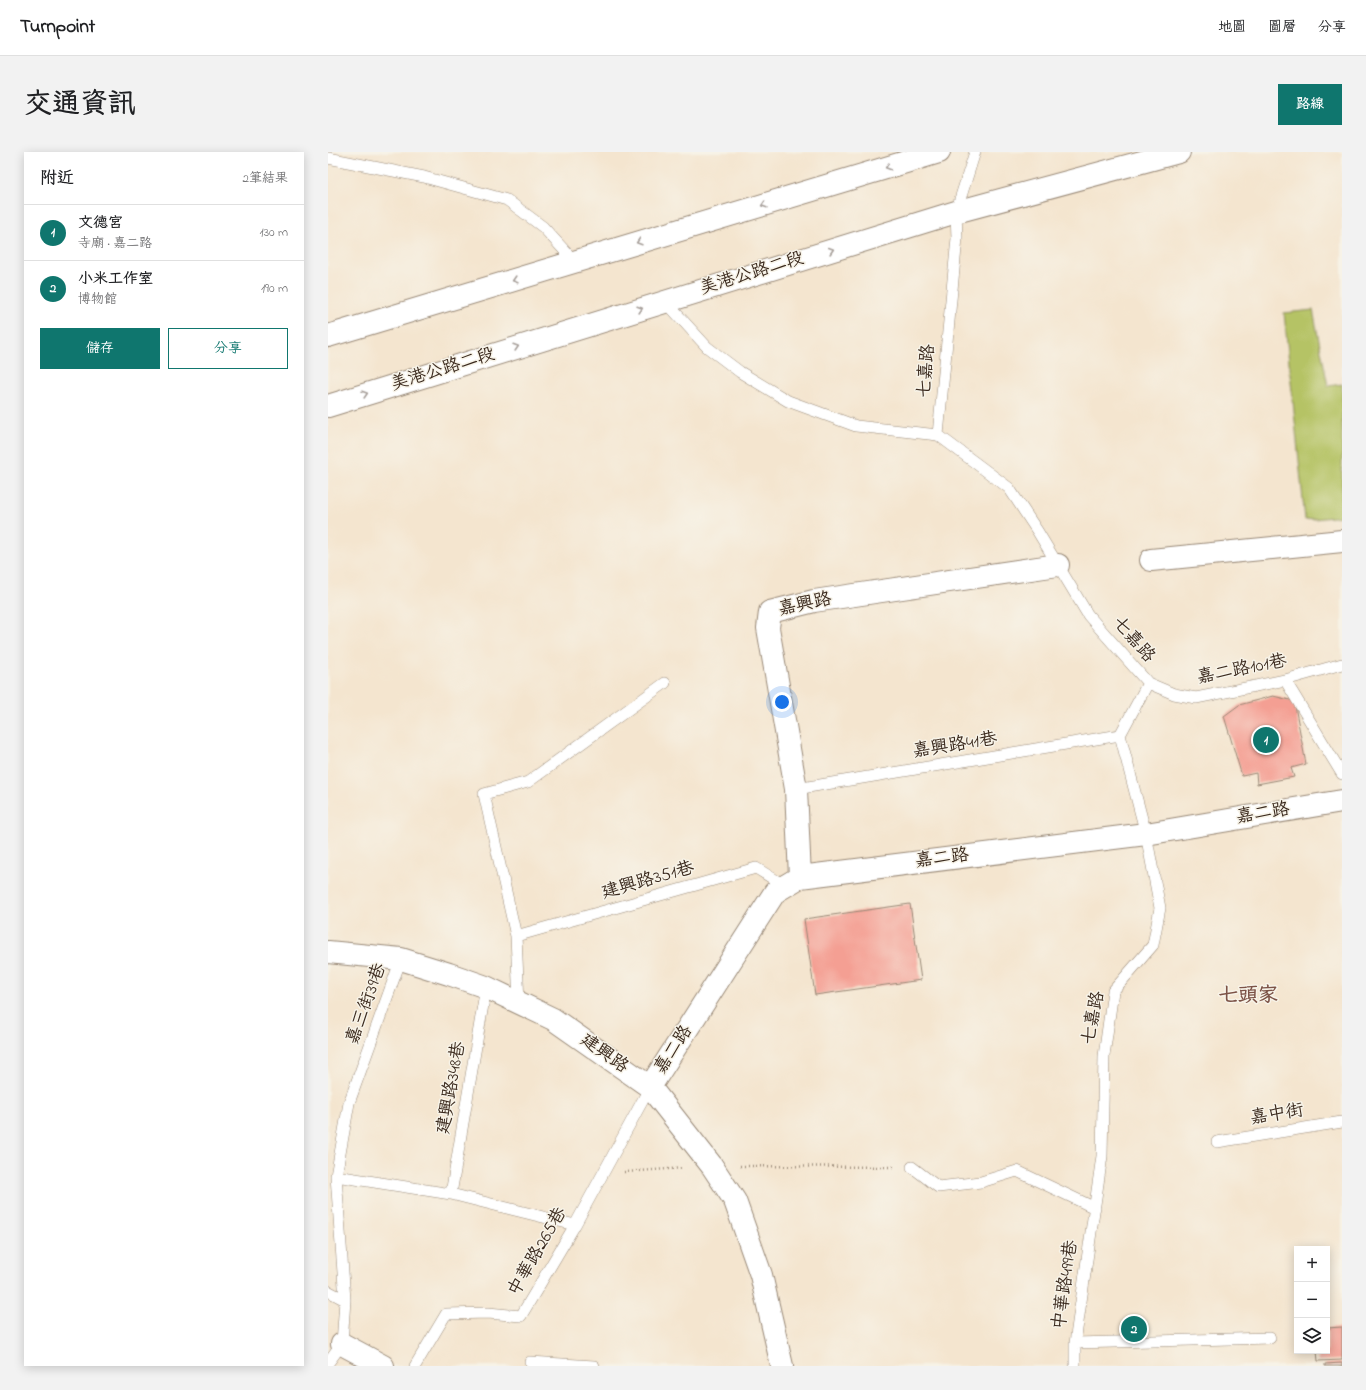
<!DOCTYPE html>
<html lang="zh-TW">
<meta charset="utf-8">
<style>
:root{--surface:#fff;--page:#f2f2f2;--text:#202124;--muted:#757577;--line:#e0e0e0;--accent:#0f766e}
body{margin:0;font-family:"Indie Flower","LXGW WenKai TC",sans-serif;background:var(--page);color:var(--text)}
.controls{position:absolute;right:12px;bottom:12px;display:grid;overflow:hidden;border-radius:0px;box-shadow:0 2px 10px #0003}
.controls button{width:36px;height:36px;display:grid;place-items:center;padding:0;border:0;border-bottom:1px solid var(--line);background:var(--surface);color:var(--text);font:20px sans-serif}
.you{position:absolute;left:454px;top:550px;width:14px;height:14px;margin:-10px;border:3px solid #fff;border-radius:50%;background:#1a73e8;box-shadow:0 0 0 6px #1a73e833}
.badge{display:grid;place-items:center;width:26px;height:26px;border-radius:50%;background:var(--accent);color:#fff;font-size:13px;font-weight:700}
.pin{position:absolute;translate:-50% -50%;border:2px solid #fff;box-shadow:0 1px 4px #0006}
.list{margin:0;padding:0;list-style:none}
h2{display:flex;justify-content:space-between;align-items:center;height:52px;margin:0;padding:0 16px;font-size:17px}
h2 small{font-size:13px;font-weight:400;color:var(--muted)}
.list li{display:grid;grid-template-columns:26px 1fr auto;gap:12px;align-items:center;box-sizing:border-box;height:56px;padding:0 16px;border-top:1px solid var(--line)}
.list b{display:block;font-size:15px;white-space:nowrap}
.list p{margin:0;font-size:13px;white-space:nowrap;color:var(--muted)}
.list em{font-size:13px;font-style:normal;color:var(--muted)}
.actions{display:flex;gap:8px;padding:12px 16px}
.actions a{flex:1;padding:9px 0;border:1px solid var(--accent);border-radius:0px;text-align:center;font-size:14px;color:var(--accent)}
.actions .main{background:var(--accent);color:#fff}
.icon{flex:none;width:22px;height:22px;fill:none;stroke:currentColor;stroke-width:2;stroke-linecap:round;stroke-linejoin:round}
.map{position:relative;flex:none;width:1014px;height:1214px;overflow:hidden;border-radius:0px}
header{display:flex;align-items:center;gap:24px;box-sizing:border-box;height:56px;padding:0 20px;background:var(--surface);border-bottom:1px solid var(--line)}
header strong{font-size:19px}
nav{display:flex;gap:22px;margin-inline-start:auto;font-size:14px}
.intro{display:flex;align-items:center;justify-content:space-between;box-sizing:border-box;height:96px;padding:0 24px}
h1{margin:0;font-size:28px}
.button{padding:10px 18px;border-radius:0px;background:var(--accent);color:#fff;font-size:14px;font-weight:700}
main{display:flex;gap:24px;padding:0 24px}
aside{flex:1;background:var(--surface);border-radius:0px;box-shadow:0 2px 10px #0003}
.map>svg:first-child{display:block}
.green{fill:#b5c365;stroke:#787642}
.building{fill:#f49f93}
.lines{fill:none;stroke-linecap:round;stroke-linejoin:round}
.lane-casing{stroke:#988876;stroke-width:12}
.street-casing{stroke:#988876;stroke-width:24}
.primary-casing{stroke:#988876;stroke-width:24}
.path{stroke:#988876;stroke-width:2.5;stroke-dasharray:1 3;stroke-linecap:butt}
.lane{stroke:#fff;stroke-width:11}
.street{stroke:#fff;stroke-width:22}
.primary{stroke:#fff;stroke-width:22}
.oneway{stroke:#a79f9a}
.labels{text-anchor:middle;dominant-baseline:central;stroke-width:3;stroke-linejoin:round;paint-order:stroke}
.street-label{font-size:18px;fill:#3b2a1e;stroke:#f7f3e8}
.quarter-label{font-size:20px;font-weight:bold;fill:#7c5347;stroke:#f7f3e8}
</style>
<header>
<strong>Turnpoint</strong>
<nav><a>地圖</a><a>圖層</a><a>分享</a></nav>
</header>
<div class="intro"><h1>交通資訊</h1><a class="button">路線</a></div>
<main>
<aside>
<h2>附近<small>2筆結果</small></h2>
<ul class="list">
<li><span class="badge">1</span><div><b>文德宮</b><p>寺廟 · 嘉二路</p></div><em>130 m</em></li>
<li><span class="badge">2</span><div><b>小米工作室</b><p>博物館</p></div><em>190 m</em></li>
</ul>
<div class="actions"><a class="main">儲存</a><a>分享</a></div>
</aside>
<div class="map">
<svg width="1014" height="1214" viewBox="0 0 1014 1214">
<rect width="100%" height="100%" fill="#f7f3e8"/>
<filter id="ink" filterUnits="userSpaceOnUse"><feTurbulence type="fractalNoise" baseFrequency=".025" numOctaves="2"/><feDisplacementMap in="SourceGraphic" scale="8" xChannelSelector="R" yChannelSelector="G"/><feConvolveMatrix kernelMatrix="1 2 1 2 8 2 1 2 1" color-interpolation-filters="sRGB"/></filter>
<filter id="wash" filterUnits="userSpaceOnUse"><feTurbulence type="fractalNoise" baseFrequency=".012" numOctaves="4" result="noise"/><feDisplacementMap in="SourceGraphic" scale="16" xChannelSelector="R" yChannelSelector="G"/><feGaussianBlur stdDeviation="0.9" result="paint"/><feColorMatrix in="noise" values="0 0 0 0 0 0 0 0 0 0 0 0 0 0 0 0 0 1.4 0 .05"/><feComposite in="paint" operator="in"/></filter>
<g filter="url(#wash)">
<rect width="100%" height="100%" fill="#f4e5cf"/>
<path class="green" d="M985,158L1000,234L1014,232V364L977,368L956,161Z"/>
<g id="blocks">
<path class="building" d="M945,544L966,549L978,612L963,616L966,625L929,632L928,621L914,624L896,564L911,553Z
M582,752L593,828L487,843L476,767Z
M1014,1175V1208L990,1209L989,1199H999V1176Z
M1014,1211V1214H997V1212Z"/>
</g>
</g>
<g filter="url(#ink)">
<use href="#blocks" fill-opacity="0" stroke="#988876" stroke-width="1"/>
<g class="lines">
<g class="lane-casing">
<path id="lane" d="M647,0L628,60L629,86L610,283L681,336L710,380L760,463L820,531L846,542L868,546L957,528L1014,512
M0,6L96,25L179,48L215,75L247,110
M337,149L379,195L412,220L460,249L528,274L610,283
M957,528L1014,622
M468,637L792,583
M188,784L428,716L457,734
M191,851L188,784L156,642L200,630L337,531
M889,990L1014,970
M584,1015L610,1035L653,1030L689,1019L767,1056
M8,1024L123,1042L247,1073
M123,1042L158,835
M0,1139L17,1148
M747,1191L942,1186
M202,1210L266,1214
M0,1211L14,1192L17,1148L8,1024L21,951L73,807
M87,1214L118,1162L160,1161L193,1164L247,1073L322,935
M747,1214V1191L774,1004L776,904L785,839L825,793L832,756L818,682L792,583L820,531"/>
</g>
<g class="street-casing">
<path id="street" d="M823,408L1014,389
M472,725L468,637L440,476L442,460L486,449L730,413
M0,800L73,807L121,822L158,835L225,867L322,935L384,1014L407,1049L433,1123L454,1214
M322,935L447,740L472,725L818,682L1014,649
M14,1192L55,1214"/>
</g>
<g class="primary-casing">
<path id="primary" d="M0,184L611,0
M0,254L628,60L851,0"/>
</g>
<path class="path" d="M412,1014L567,1015
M296,1020L355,1016"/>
<use href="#lane" class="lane"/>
<use href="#street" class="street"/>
<use href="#primary" class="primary"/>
</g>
<defs><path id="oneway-chevron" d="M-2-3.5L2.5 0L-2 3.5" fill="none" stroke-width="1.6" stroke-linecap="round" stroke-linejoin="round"/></defs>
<g class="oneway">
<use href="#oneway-chevron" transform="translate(560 15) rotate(163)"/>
<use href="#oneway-chevron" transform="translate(436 53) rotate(163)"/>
<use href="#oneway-chevron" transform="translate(311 90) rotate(163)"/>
<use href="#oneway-chevron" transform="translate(503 98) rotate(-17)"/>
<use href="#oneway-chevron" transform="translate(187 128) rotate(163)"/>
<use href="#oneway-chevron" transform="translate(312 157) rotate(-17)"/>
<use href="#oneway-chevron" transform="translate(188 195) rotate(-17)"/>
<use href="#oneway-chevron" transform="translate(37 242) rotate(-17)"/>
</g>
</g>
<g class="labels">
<g class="street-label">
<text transform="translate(424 122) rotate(-17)">美港公路二段</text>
<text transform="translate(115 218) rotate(-17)">美港公路二段</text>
<text transform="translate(599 219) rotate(-85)">七嘉路</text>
<text transform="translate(477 453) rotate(-12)">嘉興路</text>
<text transform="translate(805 488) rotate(49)">七嘉路</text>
<text transform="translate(914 518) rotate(-11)">嘉二路101巷</text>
<text transform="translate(627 594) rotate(-9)">嘉興路41巷</text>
<text transform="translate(935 662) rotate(-9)">嘉二路</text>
<text transform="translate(614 707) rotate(-7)">嘉二路</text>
<text transform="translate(320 729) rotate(-16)">建興路351巷</text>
<text transform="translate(39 852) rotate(-70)">嘉三街39巷</text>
<text transform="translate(766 866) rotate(-79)">七嘉路</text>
<text transform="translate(346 898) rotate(-57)">嘉二路</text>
<text transform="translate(276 902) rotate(35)">建興路</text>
<text transform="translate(124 936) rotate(-80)">建興路348巷</text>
<text transform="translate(949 963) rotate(-9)">嘉中街</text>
<text transform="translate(210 1100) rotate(-60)">中華路265巷</text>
<text transform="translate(738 1133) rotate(-82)">中華路499巷</text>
</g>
<g class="quarter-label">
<text x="920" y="844">七頭家</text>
</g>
</g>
</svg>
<div class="controls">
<button>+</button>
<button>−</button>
<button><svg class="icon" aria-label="layers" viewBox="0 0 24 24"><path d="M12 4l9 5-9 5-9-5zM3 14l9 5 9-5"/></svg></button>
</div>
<div class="you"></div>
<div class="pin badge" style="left:938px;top:588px">1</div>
<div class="pin badge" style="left:806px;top:1177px">2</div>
</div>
</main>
